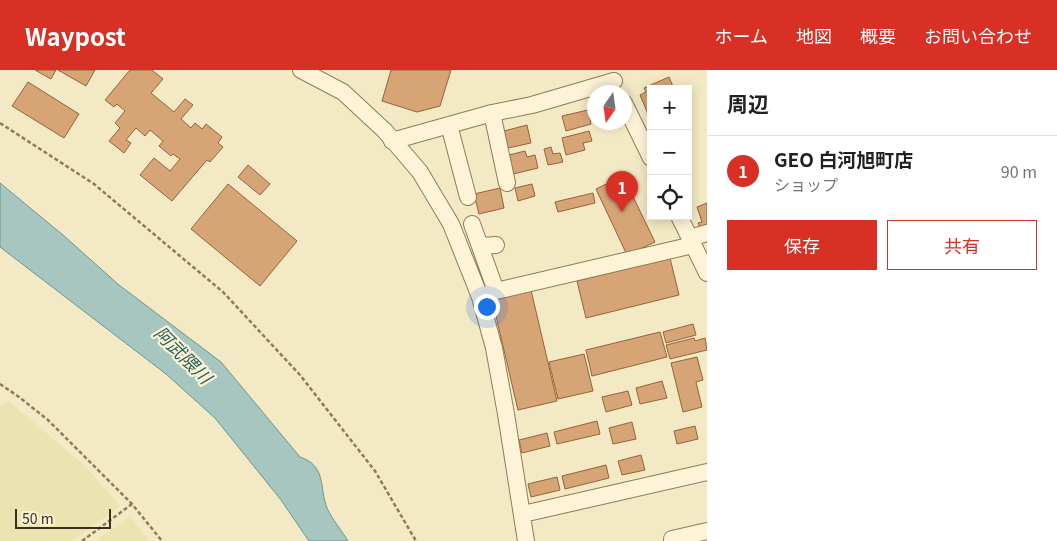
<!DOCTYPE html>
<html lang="ja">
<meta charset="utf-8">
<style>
:root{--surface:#fff;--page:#f2f2f2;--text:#202124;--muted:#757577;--line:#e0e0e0;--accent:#d93025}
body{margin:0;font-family:Georgia,"Noto Sans JP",serif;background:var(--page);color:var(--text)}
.controls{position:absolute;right:15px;top:15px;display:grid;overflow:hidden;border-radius:0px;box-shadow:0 2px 12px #0003}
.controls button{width:45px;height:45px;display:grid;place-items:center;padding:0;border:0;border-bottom:1px solid var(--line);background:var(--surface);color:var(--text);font:25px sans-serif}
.compass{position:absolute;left:587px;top:15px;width:45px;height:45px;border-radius:50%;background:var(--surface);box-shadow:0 2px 12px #0003;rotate:193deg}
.scale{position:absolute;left:15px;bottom:12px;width:96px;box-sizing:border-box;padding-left:5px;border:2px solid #3f301d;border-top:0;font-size:14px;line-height:18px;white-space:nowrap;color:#3f301d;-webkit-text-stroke:4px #faf2d4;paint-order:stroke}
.you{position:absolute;left:486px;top:236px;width:18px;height:18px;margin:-12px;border:4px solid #fff;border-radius:50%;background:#1a73e8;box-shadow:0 0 0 8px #1a73e833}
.badge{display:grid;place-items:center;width:32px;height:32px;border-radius:50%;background:var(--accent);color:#fff;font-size:16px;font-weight:700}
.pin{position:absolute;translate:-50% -41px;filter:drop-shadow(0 1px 2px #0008)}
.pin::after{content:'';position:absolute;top:26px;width:18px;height:15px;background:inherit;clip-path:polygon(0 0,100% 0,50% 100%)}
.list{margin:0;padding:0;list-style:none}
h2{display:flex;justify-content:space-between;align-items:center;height:65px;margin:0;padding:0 20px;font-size:21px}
h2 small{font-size:16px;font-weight:400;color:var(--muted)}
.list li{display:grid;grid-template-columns:32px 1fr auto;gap:15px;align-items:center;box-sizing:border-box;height:70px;padding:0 20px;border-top:1px solid var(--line)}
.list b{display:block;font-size:19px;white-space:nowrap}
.list p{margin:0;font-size:16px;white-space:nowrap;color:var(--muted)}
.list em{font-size:16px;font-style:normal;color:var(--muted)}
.actions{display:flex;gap:10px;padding:15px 20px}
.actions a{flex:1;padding:11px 0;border:1px solid var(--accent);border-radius:0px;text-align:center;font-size:18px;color:var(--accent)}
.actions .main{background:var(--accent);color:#fff}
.icon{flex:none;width:28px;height:28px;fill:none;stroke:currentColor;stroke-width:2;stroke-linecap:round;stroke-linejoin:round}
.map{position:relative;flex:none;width:707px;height:471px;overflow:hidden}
header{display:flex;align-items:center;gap:30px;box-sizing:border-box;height:70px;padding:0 25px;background:var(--accent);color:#fff}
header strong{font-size:24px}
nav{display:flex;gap:28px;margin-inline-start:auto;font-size:18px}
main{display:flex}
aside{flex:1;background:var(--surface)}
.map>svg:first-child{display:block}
.farmland{fill:#eae5b0}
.water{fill:#a6c6bf;stroke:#6b968e}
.building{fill:#d6a475;stroke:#93643a}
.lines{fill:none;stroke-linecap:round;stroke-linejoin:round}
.minor-casing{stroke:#917a57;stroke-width:18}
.path{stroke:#917a57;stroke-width:2.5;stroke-dasharray:4 2.5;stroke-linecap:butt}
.minor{stroke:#fdf4d8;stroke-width:16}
.labels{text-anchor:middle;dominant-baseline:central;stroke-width:4.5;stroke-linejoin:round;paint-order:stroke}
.water-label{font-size:18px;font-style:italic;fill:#2b6061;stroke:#faf2d4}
</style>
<header>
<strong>Waypost</strong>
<nav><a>ホーム</a><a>地図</a><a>概要</a><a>お問い合わせ</a></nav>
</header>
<main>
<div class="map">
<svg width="707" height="471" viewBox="0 0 707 471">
<rect width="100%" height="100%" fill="#f3e9c4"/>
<path class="farmland" d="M8,331L84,395L120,436L72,471H0V337Z
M130,446L149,471H96Z"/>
<path class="water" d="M0,113L63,165L119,215L221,292L300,387C327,396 319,418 327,438C332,449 342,461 348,471H309L281,430L215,348L166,304L0,177Z"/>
<path class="building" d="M35,0H56L51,9Z
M58,0H95L86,16Z
M130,0H152L163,9L151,23L174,42L185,29L193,35L181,49L191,58L195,53L202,59L206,54L222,67L218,73L223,77L210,92L207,90L172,131L140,105L154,88L170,101L180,89L173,84L171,86L159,76L163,71L150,60L145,66L136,58L126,70L131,73L124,83L109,71L120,58L115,53L125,41L117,34L114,37L105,30Z
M391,0H451L440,36L417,42L382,31Z
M669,7L674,19H651V43L648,44L640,25L646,22L644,18Z
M28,12L79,44L64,68L12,36Z
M588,40L591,54L566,61L562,46Z
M527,55L531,73L508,78L504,61Z
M589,61L592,71L583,73L585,80L566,85L562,68Z
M551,77L553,84L560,83L563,92L548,95L544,79Z
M525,81L527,87L535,85L538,98L509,105L506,92L511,91L509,85Z
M248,95L270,114L260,125L238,107Z
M623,106L655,172L627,185L596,119Z
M228,114L297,171L260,216L191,159Z
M532,114L535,126L518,131L515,118Z
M500,118L504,138L479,144L474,124Z
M593,123L595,133L558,142L555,132Z
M707,133V158L701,160L698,153L702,152L697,137Z
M670,188L679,225L586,248L577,211Z
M531,220L557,331L518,340L492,229Z
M693,254L696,265L666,273L663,262Z
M660,262L667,287L592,306L586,280Z
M694,268L695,271L705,268L707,280L670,289L666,275Z
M584,284L593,321L558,329L549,292Z
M697,287L703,310L696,312L702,337L683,342L671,293Z
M662,311L667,328L640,334L636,318Z
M628,321L632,335L606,342L602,327Z
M597,351L600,364L557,374L554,362Z
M632,352L636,369L613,374L609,358Z
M695,356L698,369L677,374L674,361Z
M547,363L550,376L522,383L519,370Z
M641,385L645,400L622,405L618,391Z
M606,395L609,408L565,419L562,406Z
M557,407L560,420L531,427L528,414Z"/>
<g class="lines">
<g class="minor-casing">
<path id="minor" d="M301,0L343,22L385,61L420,102L451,154L480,227L494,278L506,344L526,471
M624,33L651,88
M492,43L507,113
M449,55L468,127
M392,71L492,43L532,35L614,11
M679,146L707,203
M472,154L496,221
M690,168L707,163
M480,176L496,175
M480,227L496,221L693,175
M523,444L707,402
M672,471V469L707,461"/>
</g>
<path class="path" d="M0,53L94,114L223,222L300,305L375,401L416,471
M0,314L19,327L48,350L132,434L162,471
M82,471L132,434"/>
<use href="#minor" class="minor"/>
</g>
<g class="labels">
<g class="water-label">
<text transform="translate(184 284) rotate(45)">阿武隈川</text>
</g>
</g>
</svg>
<div class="controls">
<button>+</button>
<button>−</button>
<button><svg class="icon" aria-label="locate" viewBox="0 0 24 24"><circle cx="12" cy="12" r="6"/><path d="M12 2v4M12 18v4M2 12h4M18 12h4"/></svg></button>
</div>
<svg class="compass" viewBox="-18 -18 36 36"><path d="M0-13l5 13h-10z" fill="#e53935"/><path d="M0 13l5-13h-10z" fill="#757577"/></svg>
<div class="scale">50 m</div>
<div class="you"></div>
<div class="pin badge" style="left:622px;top:142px">1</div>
</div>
<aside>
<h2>周辺<small></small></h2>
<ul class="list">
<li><span class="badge">1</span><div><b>GEO 白河旭町店</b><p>ショップ</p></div><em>90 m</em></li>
</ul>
<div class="actions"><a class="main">保存</a><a>共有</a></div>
</aside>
</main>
